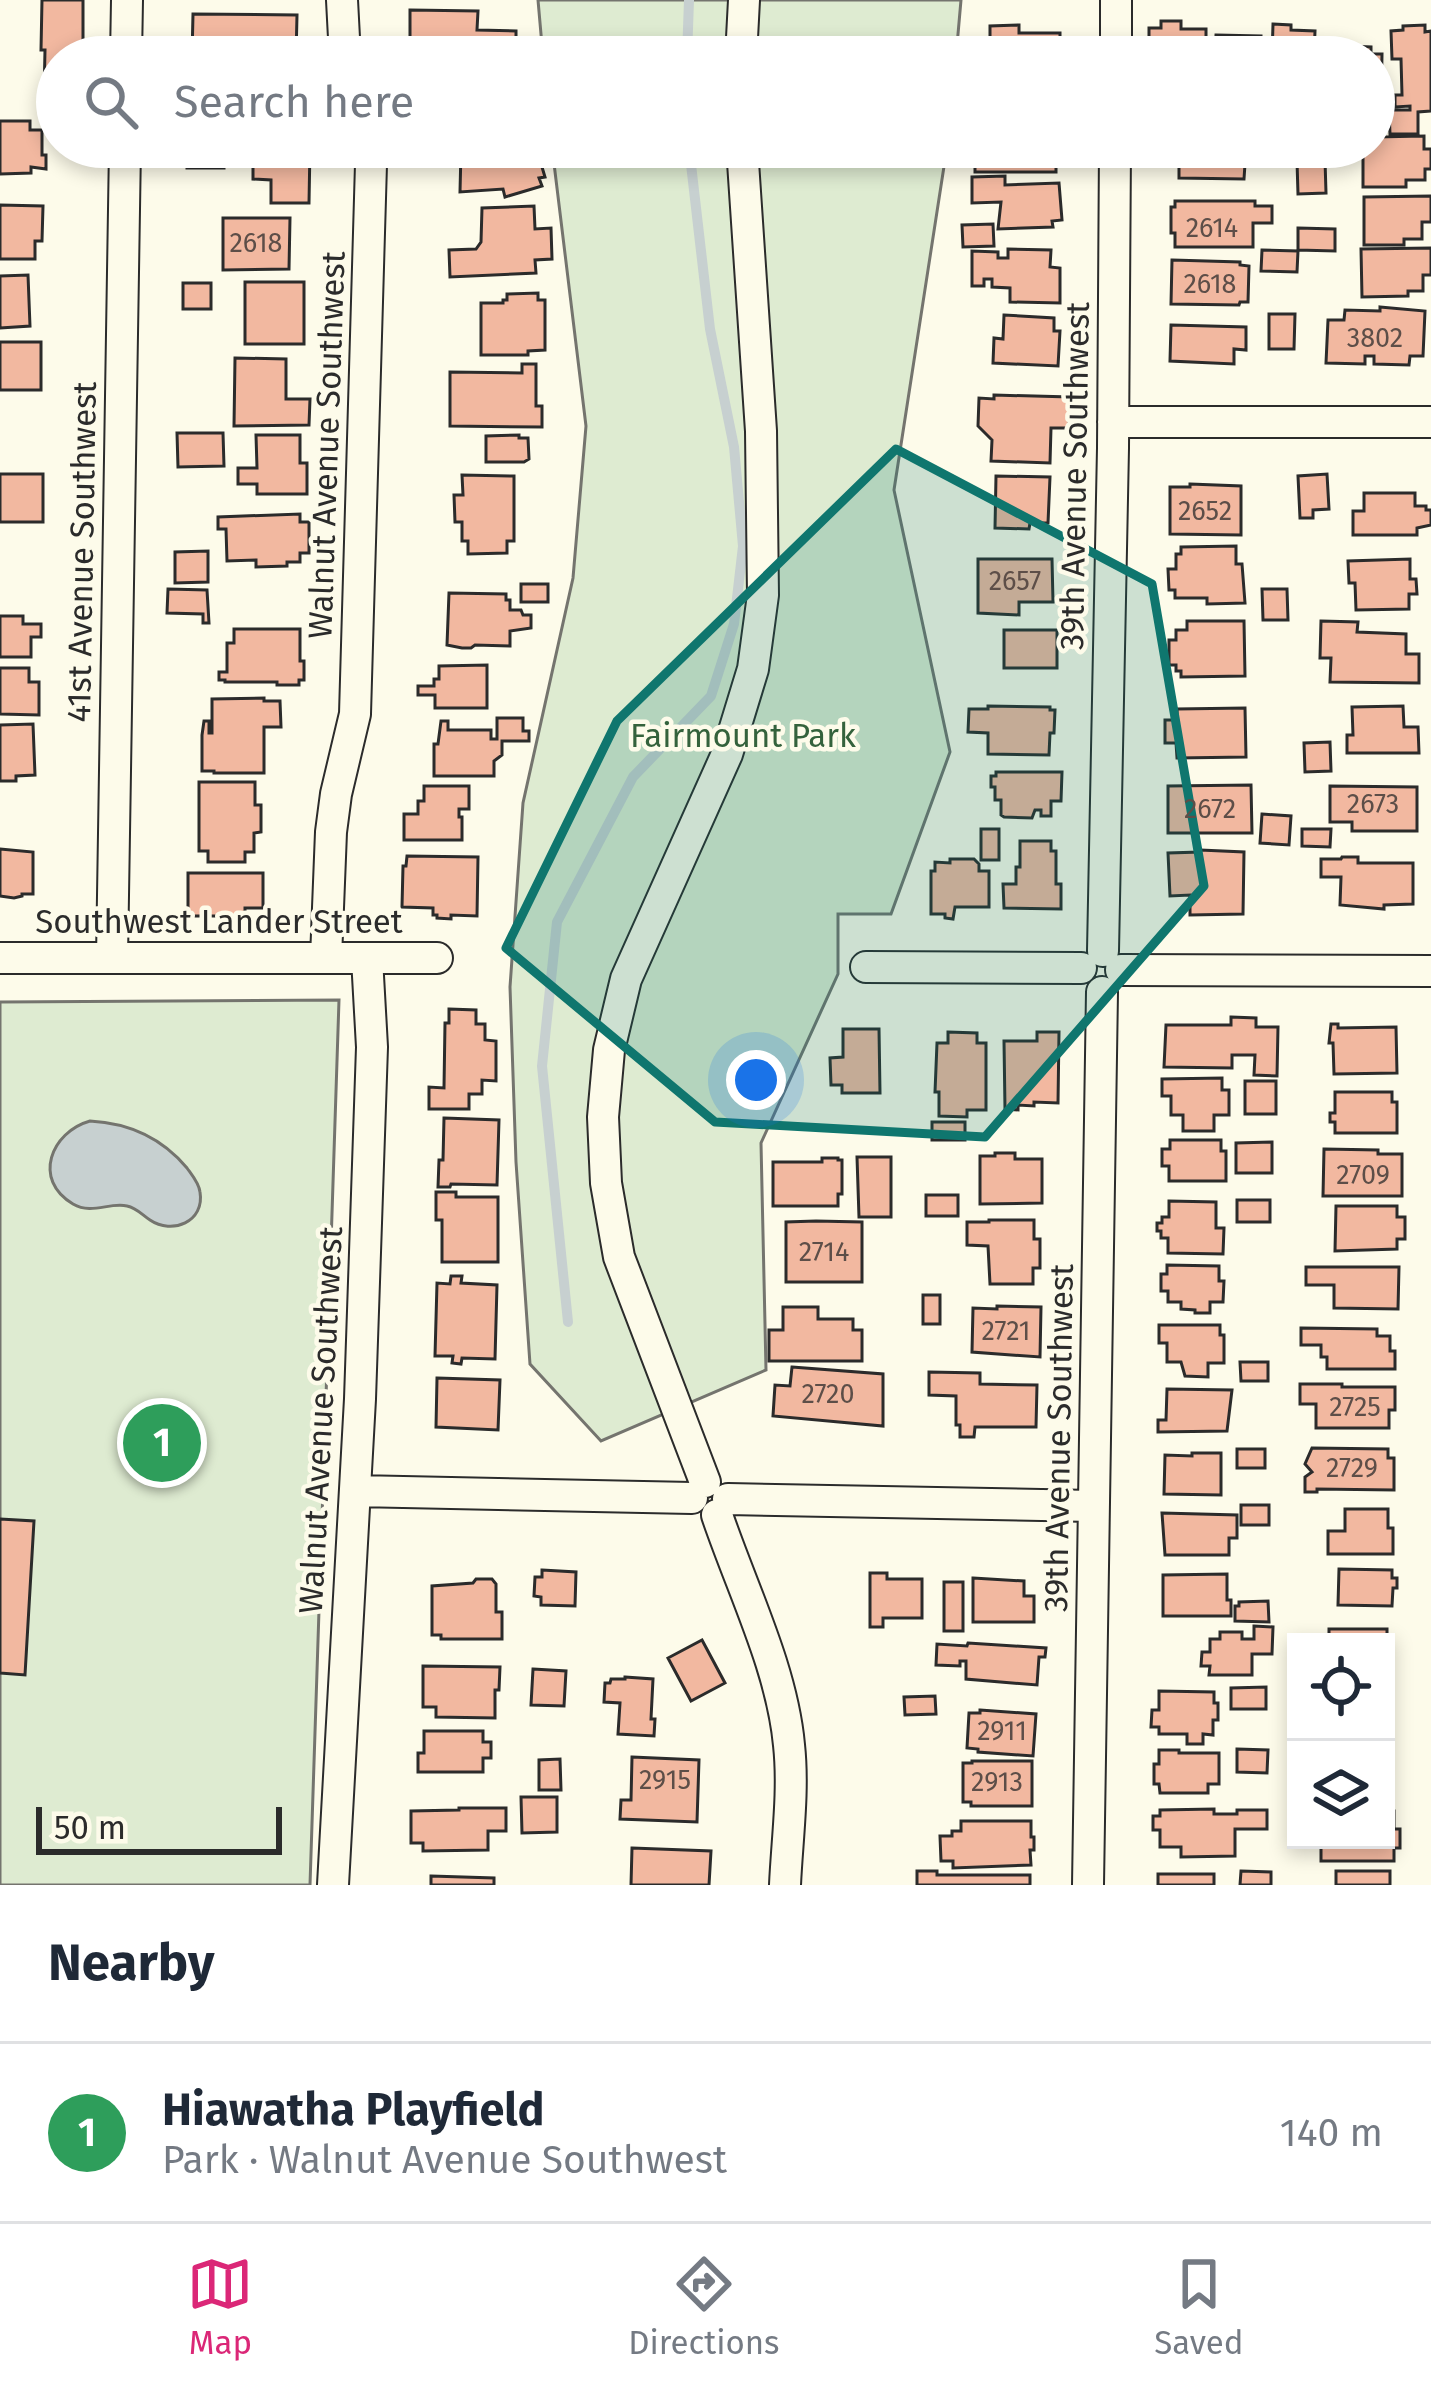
<!DOCTYPE html>
<meta charset="utf-8">
<style>
:root{--surface:#fff;--page:#f2f2f3;--text:#1f2937;--muted:#747a83;--line:#e0e1e3;--accent:#db2777}
body{margin:0;font-family:"Fira Sans",sans-serif;background:var(--page);color:var(--text)}
.controls{position:absolute;right:36px;bottom:36px;display:grid;overflow:hidden;border-radius:0px;box-shadow:0 6px 18px #0003}
.controls button{width:108px;height:108px;display:grid;place-items:center;padding:0;border:0;border-bottom:3px solid var(--line);background:var(--surface);color:var(--text);font:60px sans-serif}
.scale{position:absolute;left:36px;bottom:30px;width:246px;box-sizing:border-box;padding-left:12px;border:6px solid #2b2b2b;border-top:0;font-size:33px;line-height:42px;white-space:nowrap;color:#2b2b2b;-webkit-text-stroke:9px #fdfbea;paint-order:stroke}
.you{position:absolute;left:756px;top:1080px;width:42px;height:42px;margin:-30px;border:9px solid #fff;border-radius:50%;background:#1a73e8;box-shadow:0 0 0 18px #1a73e833}
.badge{display:grid;place-items:center;width:78px;height:78px;border-radius:50%;background:var(--accent);color:#fff;font-size:39px;font-weight:700}
.pin{position:absolute;translate:-50% -50%;border:6px solid #fff;box-shadow:0 3px 12px #0006}
.list{margin:0;padding:0;list-style:none}
h2{display:flex;justify-content:space-between;align-items:center;height:156px;margin:0;padding:0 48px;font-size:51px}
h2 small{font-size:39px;font-weight:400;color:var(--muted)}
.list li{display:grid;grid-template-columns:78px 1fr auto;gap:36px;align-items:center;box-sizing:border-box;height:180px;padding:0 48px;border-top:3px solid var(--line)}
.list b{display:block;font-size:45px;white-space:nowrap}
.list p{margin:0;font-size:39px;white-space:nowrap;color:var(--muted)}
.list em{font-size:39px;font-style:normal;color:var(--muted)}
.icon{flex:none;width:66px;height:66px;fill:none;stroke:currentColor;stroke-width:2;stroke-linecap:round;stroke-linejoin:round}
.map{position:relative;flex:none;width:1431px;height:1885px;overflow:hidden}
.search{position:absolute;background:var(--surface);box-shadow:0 6px 18px #0003;left:36px;right:36px;top:36px;height:132px;display:flex;align-items:center;gap:30px;box-sizing:border-box;padding:0 42px;border-radius:66px;color:var(--muted);font-size:45px}
.sheet{height:336px;background:var(--surface)}
nav{display:flex;justify-content:space-around;align-items:center;box-sizing:border-box;height:168px;border-top:3px solid var(--line);background:var(--surface);font-size:33px;color:var(--muted)}
nav a{display:grid;justify-items:center;gap:6px}
nav .on{color:var(--accent)}
.map>svg:first-child{display:block}
.green{fill:#deebd1;stroke:#74746e;stroke-width:3}
.water{fill:#c7d0d0;stroke:#74746e;stroke-width:3}
.lines{fill:none;stroke-linecap:round;stroke-linejoin:round}
.stream{stroke:#c7d0d0;stroke-width:10}
.building{fill:#f2b8a0;stroke:#2b2b2b;stroke-width:3}
.street-casing{stroke:#2b2b2b;stroke-width:34}
.street{stroke:#fdfbea;stroke-width:30}
.marked{fill:#0f766e;fill-opacity:0.2;stroke:#0f766e;stroke-width:9;stroke-linejoin:round}
.labels{text-anchor:middle;dominant-baseline:central;stroke-width:9;stroke-linejoin:round;paint-order:stroke}
.number-label{font-size:27px;fill:#5d4e48}
.street-label{font-size:33px;fill:#2b2b2b;stroke:#fdfbea}
.park-label{font-size:33px;fill:#34623c;stroke:#fdfbea}
</style>
<div class="map">
<svg width="1431" height="1885" viewBox="0 0 1431 1885">
<rect width="100%" height="100%" fill="#fdfbea"/>
<path class="green" d="M538,0H961L956,57H543Z
M552,147H947L894,490L950,752L891,914H838V974L761,1143L766,1370L601,1441L530,1364L516,1162L510,987L523,803L573,578L586,426Z
M339,1000L310,1885H0V1002Z"/>
<path class="water" d="M90,1121C128,1123 162,1138 187,1168C192,1175 199,1183 200,1192C205,1222 172,1235 150,1220C142,1215 137,1208 127,1206C109,1202 92,1215 73,1204C32,1180 51,1132 90,1121Z"/>
<g class="lines">
<path class="stream" d="M687,57L689,0
M568,1322L542,1066L557,922L633,777L711,696L734,624L743,546L734,447L710,329L689,147"/>
</g>
<path class="building" d="M42,0H83V51H78V57H57V97L44,96L45,50H41Z
M410,10L478,11L477,30L516,31V57H434V52H410Z
M193,14L297,15L296,57H192Z
M1161,21H1181V29H1206V57L1149,56V28H1161Z
M1273,24L1291,25V30L1315,31L1314,57H1272Z
M1019,25V33H1060V57H990V26Z
M1425,25V32L1431,31V111L1418,112V134H1390L1389,110H1410V106L1395,107V95H1402L1401,59H1392L1391,31L1403,30V26Z
M1216,35L1261,36V57H1215Z
M1347,46L1371,47V54H1382L1381,111H1374V57H1347Z
M0,121H30V130H42V155H46V169L31,167V173L0,174Z
M1424,136V149H1431V169H1425V180H1406V187H1363V147H1374V137Z
M187,147H245V152L224,153V168H187Z
M253,147H310L309,203H271V180L253,179Z
M502,147H536L545,177L539,178L542,186L505,197L503,189L460,192L461,151H487Z
M975,147H1062V159H1056V172H975Z
M1187,147H1260V164H1245L1244,179L1179,178V157H1187Z
M1325,160L1326,193L1298,194L1297,161Z
M1005,176V185L1059,183L1062,220L1052,221L1053,227L998,229L1001,202L972,203V177Z
M1431,196V222H1422V239H1404V245H1364V197Z
M1175,201H1255V206H1272V223H1253V247H1175V233H1171V207H1175Z
M0,205L43,206L42,241H35V259H0Z
M534,206L535,229L551,228L552,259L535,260L536,273L450,277L449,250L476,249L481,242L482,208Z
M223,218H290L289,269L223,270Z
M993,224L994,246L963,247L962,225Z
M1298,228L1335,229V251L1298,250Z
M1431,248V275H1423V291H1408V296L1362,297L1361,249Z
M1008,249L1051,250L1050,267L1060,268V303L1010,302V288L992,287V279H984V286H972V251L998,252V258H1008Z
M1262,250L1298,251L1297,272L1261,271Z
M1172,260L1240,262V265L1249,266L1248,302H1240L1239,305L1171,304Z
M28,275L30,326L0,328V276Z
M245,282H304V344H245Z
M183,283H211V309H183Z
M538,293V300H545V350L528,351V355H481V303H503V300H507V294Z
M1380,307L1425,311L1423,356H1410L1409,365L1374,364V356H1365V364L1326,363L1328,320H1344L1345,310L1380,311Z
M1269,314H1295L1294,349H1269Z
M1004,315L1054,318V331H1060L1058,366L993,363L994,338L1003,339Z
M1171,325L1246,327V350L1234,349V364L1170,361Z
M0,342H41V390H0Z
M235,358L286,359V399H310L309,425L234,426Z
M522,364H536V406H542V427L450,426V372L522,373Z
M994,395L1070,397L1069,428H1051L1050,463L991,461L992,440L978,426L979,398L994,399Z
M177,433H223L224,466L178,467Z
M256,435H300V463H307V494H257V484H238V468H257Z
M519,435V438H528L529,459L524,462H486V436Z
M0,474H43V522H0Z
M1327,474L1329,509L1313,510V518H1300L1298,476Z
M462,475L514,476V541H507V553L468,554V541H462V522H455L454,495H463Z
M996,476L1050,477L1048,523H1030L1029,529L995,528Z
M1190,484L1241,486V535L1170,534V487H1190Z
M1364,493H1415V506H1426V510H1431V525L1417,528V535H1353V511H1364Z
M300,514V522H309V553H300V562H287V566L256,567V560L227,561L226,529H218V517Z
M1236,546V564H1242L1245,603L1207,604V598H1175V590H1169L1168,569H1176V554H1181V547Z
M208,551V582L175,583V552Z
M978,559H1052L1053,602H1019V615L978,613Z
M1410,559V579H1416L1417,594H1409V609L1356,610L1355,583H1349L1348,561Z
M521,584H548V602H521Z
M168,589L207,590L209,623H203V614L167,613Z
M1262,589H1287L1288,620H1263Z
M449,593L506,594V600H510V610H521L523,615H531V628L510,631V646L475,645L471,648H462L447,645Z
M0,616H23V624H41V637H31V657H0Z
M1187,621H1244L1245,676L1181,677V671H1176V665H1169V640H1176V630H1187Z
M1321,621L1358,622L1357,632L1406,634V654H1419V683L1330,682L1331,658H1320Z
M234,629H300V661H304V680H299V685H277V682H225V680H219V672H227V643H234Z
M1004,630H1057V668H1004Z
M487,665V708H435V695H418V686H434V679H439V666Z
M0,668H29V682H39V715L0,714Z
M264,698V701H280L281,727H264V773H214V771H202V735L204,721H209V733H212V699Z
M988,706L1050,707V710H1055L1054,733H1050L1049,755L988,754V733L968,732L969,709H988Z
M1403,706L1404,727H1418L1419,753H1347V735H1353L1352,707Z
M1245,708L1246,757L1177,758L1176,743H1165V720H1177V709Z
M497,718H523V731H529V741H502V755L494,761V776H434V744H438L441,721H448V730H491V739H497Z
M33,724L35,775L16,776V781H0V725Z
M1330,742L1331,771L1305,772L1304,743Z
M996,772H1062L1061,801H1051V816H1041V810H1035L1032,818L1004,817L1001,815V800H995V787H991V776H996Z
M199,782H255V805H261V832L254,833V852H245V862H208V851H199Z
M1251,785L1252,833H1168V786Z
M424,786H469V809H459V817H462V840H404V814H418V801H424Z
M1330,786L1417,787V831H1352V822H1330Z
M1262,814L1291,816L1289,845L1260,843Z
M981,829H999V860H981Z
M1302,829H1331L1330,847L1302,846Z
M1020,841H1051V851H1056V884H1061V909L1004,908L1003,884H1016V867H1020Z
M0,849L33,852V894H22V896L14,898L0,896Z
M1200,850L1244,852L1243,914L1190,915V895L1170,896L1168,853L1200,852Z
M407,856L478,857L477,916L451,915V919L437,918V915H433V908L402,907L403,866H406Z
M1342,857H1358V863H1413V904L1384,905V909L1340,905L1341,877H1321V859H1341Z
M950,859H974L979,864V871H989V907H955L953,919L945,918V914H931V871H935V862L950,863Z
M188,873H263V908H245V916H188Z
M449,1009L476,1010V1024H485V1040L496,1041V1081L482,1080V1094H469V1109H429V1087L444,1088L445,1023H449Z
M1231,1017L1256,1018V1027H1278L1277,1076L1254,1075L1255,1055H1232V1068L1164,1067L1166,1025H1231Z
M1331,1024H1338V1028L1396,1027L1397,1073L1334,1074L1333,1043H1329Z
M843,1029H879L880,1093H842V1085H831L830,1058L843,1057Z
M948,1032L977,1033V1043H986V1110H967V1117L939,1116V1092H935L937,1043H948Z
M1037,1032H1059L1058,1103L1034,1102V1106L1018,1105V1110L1005,1109L1004,1041H1037Z
M1222,1078V1090H1229V1115H1214V1131H1183V1115H1171V1096H1162V1079Z
M1245,1081H1276V1114H1245Z
M1335,1092H1392V1102H1397V1133H1335V1122H1330V1113H1335Z
M444,1118L499,1120L497,1185L451,1184L450,1187H438L439,1160H443Z
M932,1122H965V1140H932Z
M1170,1140H1221V1151H1226V1181H1169V1166H1162V1149H1170Z
M1272,1142V1173H1236V1143Z
M1324,1149L1378,1150V1154H1402V1196H1323Z
M995,1153H1015V1159H1042V1203L980,1204V1156H995Z
M857,1157H891V1217H859Z
M822,1158H838V1160H842V1194H838V1206H773V1162H822Z
M436,1192H456V1197H498V1262H442V1220H436Z
M926,1195H958V1216H926Z
M1237,1200H1270V1222H1237Z
M1169,1201L1216,1202V1228H1224L1223,1254L1168,1253V1238H1161V1231H1157V1223H1162V1217H1169Z
M1336,1206H1397V1217H1405V1239H1397V1249L1335,1251Z
M989,1220H1034V1239H1040V1268H1033V1284H990L988,1246L967,1245V1222H989Z
M816,1221L862,1222V1282H786V1222Z
M1167,1265L1219,1266V1281H1224L1223,1302H1210V1313H1195V1310L1181,1309V1302H1168V1291H1161V1274H1167Z
M1306,1267H1399L1398,1309L1334,1308V1285H1306Z
M451,1276H462L461,1283L497,1285L495,1359L462,1358L461,1364L452,1363L453,1356H435L437,1283L450,1284Z
M923,1295H940V1324H923Z
M997,1306L1041,1307L1040,1357L972,1352L973,1308L997,1309Z
M783,1307H818V1319H853V1330H862V1361H769V1330H783Z
M1159,1325H1220V1335H1224V1363H1208V1377L1185,1376L1181,1362H1167V1343H1159Z
M1301,1328L1377,1329V1336H1390V1351H1395V1369H1327V1357H1321V1345H1301Z
M1240,1362H1268V1381H1241Z
M792,1367L883,1374V1426L773,1416L775,1385L790,1386Z
M929,1372L980,1373V1384L1037,1385L1036,1427H975L974,1437H960V1425H956V1396L929,1395Z
M437,1378L500,1380L498,1430L436,1427Z
M1300,1384H1342V1387H1395V1410H1389V1428H1316V1404H1300Z
M1167,1389L1232,1390L1227,1431L1158,1432V1420H1166Z
M1312,1448L1388,1449V1458H1394V1490L1317,1489V1492H1305V1477L1312,1472L1305,1464Z
M1237,1449H1265V1468H1237Z
M1192,1453H1221V1495L1164,1494L1165,1455L1192,1456Z
M1241,1505H1269V1525H1241Z
M1345,1509H1388V1528H1393V1554H1328V1531H1345Z
M1162,1513L1237,1515V1538H1229V1555H1165Z
M0,1519L34,1521L25,1675L0,1673Z
M1339,1569L1392,1570V1578H1397V1588H1393L1392,1606L1338,1605Z
M542,1570L576,1572L575,1606L541,1605V1597L534,1596L535,1577H542Z
M870,1573H887V1579H922V1618H883V1627H870Z
M1227,1574V1600H1231V1616H1163V1575Z
M973,1578L1024,1581V1596H1034V1622H973Z
M476,1579H492L496,1584V1612H502V1639H441V1635H432V1586L473,1583Z
M944,1582H963V1631H944Z
M1268,1601L1269,1622L1235,1621V1606H1239V1602Z
M1254,1626L1273,1627L1272,1654H1252V1675H1209L1210,1666H1201L1202,1652H1210V1639H1220V1632H1242V1639H1254Z
M1329,1629H1387V1639H1393V1670H1386V1642H1329Z
M702,1640L725,1683L691,1701L668,1658Z
M968,1643L1046,1648L1045,1657H1039L1037,1685L966,1679V1661H960V1666L936,1665L937,1644L967,1646Z
M423,1666L500,1667L499,1690H495V1718L436,1717V1707H423Z
M533,1669L566,1671L564,1706L531,1705Z
M625,1677L653,1679L651,1719H655L654,1736L618,1734L620,1703L604,1702L605,1683H610L611,1679H625Z
M1266,1687V1709H1231V1688Z
M1159,1691L1214,1692V1703H1218V1720H1213V1735L1203,1734V1744H1187V1734H1159V1727H1151L1152,1710H1159Z
M935,1696L936,1714L905,1715L904,1697Z
M980,1710L1036,1714L1033,1756L978,1752V1749L967,1748L969,1713H980Z
M424,1731H483V1742H491V1758H483V1772H418V1753H424Z
M1237,1749L1268,1750L1267,1773L1237,1772Z
M1159,1750H1179V1753H1219V1784H1208V1793H1160L1159,1784H1154V1764H1159Z
M632,1757L699,1760L697,1822L620,1819L621,1800H631Z
M560,1759L561,1790H539V1760Z
M972,1761H1032V1806H971V1802H963V1763H972Z
M521,1797H557V1832L522,1833Z
M459,1808H506V1831H488V1850L423,1851V1843H411V1811L459,1810Z
M1214,1809V1814H1237V1810H1267V1829H1235V1856L1181,1857V1847H1160V1830H1153V1816H1160V1810Z
M1386,1811H1394V1829H1400V1848H1394V1861H1321V1842L1386,1840Z
M961,1821H1031V1837H1034V1850H1030L1031,1865L953,1868V1861H941L940,1836H952V1831H961Z
M632,1848L711,1851L709,1885H631Z
M917,1871H937V1875H1030V1885H917Z
M1241,1871L1271,1872V1885H1240Z
M1336,1871H1390V1885H1336Z
M1158,1874H1214V1885H1158Z
M431,1876L494,1878V1885H431Z"/>
<g class="lines">
<g class="street-casing">
<path id="street" d="M342,0L345,57
M126,57L127,0
M741,57L744,0
M1116,57V0
M1113,422H1431
M1103,951L1113,448L1115,147
M0,958H437
M112,958L125,147
M326,958L331,832L336,794L355,714L371,164L369,147
M866,967L1081,968
M1121,970L1431,971
M705,1482L619,1257L606,1183L603,1117L609,1050L626,979L727,754L753,669L763,595L761,431L742,147
M356,1491L692,1498
M728,1499L1093,1506
M717,1515C742,1589 782,1668 789,1745C794,1791 787,1840 785,1885
M333,1885L360,1399L372,1047L367,958
M1088,1885L1102,992"/>
</g>
<use href="#street" class="street"/>
</g>
<path class="marked" d="M896,449L1152,584L1204,886L985,1137L715,1122L506,948L617,721Z"/>
<g class="labels">
<g class="number-label">
<text x="1212" y="228">2614</text>
<text x="256" y="243">2618</text>
<text x="1210" y="284">2618</text>
<text x="1375" y="338">3802</text>
<text x="1205" y="511">2652</text>
<text x="1015" y="581">2657</text>
<text x="1373" y="804">2673</text>
<text x="1210" y="809">2672</text>
<text x="1363" y="1175">2709</text>
<text x="824" y="1252">2714</text>
<text x="1006" y="1331">2721</text>
<text x="828" y="1394">2720</text>
<text x="1355" y="1407">2725</text>
<text x="1352" y="1468">2729</text>
<text x="1002" y="1731">2911</text>
<text x="665" y="1780">2915</text>
<text x="997" y="1782">2913</text>
</g>
<g class="street-label">
<text transform="translate(327 445) rotate(-88)">Walnut Avenue Southwest</text>
<text transform="translate(1075 476) rotate(-89)">39th Avenue Southwest</text>
<text transform="translate(82 552) rotate(-89)">41st Avenue Southwest</text>
<text x="219" y="922">Southwest Lander Street</text>
<text transform="translate(321 1420) rotate(-87)">Walnut Avenue Southwest</text>
<text transform="translate(1059 1438) rotate(-89)">39th Avenue Southwest</text>
</g>
<g class="park-label">
<text x="743" y="736">Fairmount Park</text>
</g>
</g>
</svg>
<div class="controls">
<button><svg class="icon" aria-label="locate" viewBox="0 0 24 24"><circle cx="12" cy="12" r="6"/><path d="M12 2v4M12 18v4M2 12h4M18 12h4"/></svg></button>
<button><svg class="icon" aria-label="layers" viewBox="0 0 24 24"><path d="M12 4l9 5-9 5-9-5zM3 14l9 5 9-5"/></svg></button>
</div>
<div class="scale">50 m</div>
<div class="you"></div>
<div class="pin badge" style="left:162px;top:1443px;background:#2e9e5b">1</div>
<div class="search"><svg class="icon" aria-label="search" viewBox="0 0 24 24"><circle cx="10" cy="10" r="6"/><path d="M15 15l6 6"/></svg>Search here</div>
</div>
<section class="sheet">
<h2>Nearby<small></small></h2>
<ul class="list">
<li><span class="badge" style="background:#2e9e5b">1</span><div><b>Hiawatha Playfield</b><p>Park · Walnut Avenue Southwest</p></div><em>140 m</em></li>
</ul>
</section>
<nav>
<a class="on"><svg class="icon" aria-label="map" viewBox="0 0 24 24"><path d="M3 6l6-2 6 2 6-2v14l-6 2-6-2-6 2zM9 4v14M15 6v14"/></svg>Map</a>
<a><svg class="icon" aria-label="directions" viewBox="0 0 24 24"><path d="M12 3l9 9-9 9-9-9zM9 14v-3h6M13 9l2 2-2 2"/></svg>Directions</a>
<a><svg class="icon" aria-label="saved" viewBox="0 0 24 24"><path d="M7 4h10v16l-5-4-5 4z"/></svg>Saved</a>
</nav>
